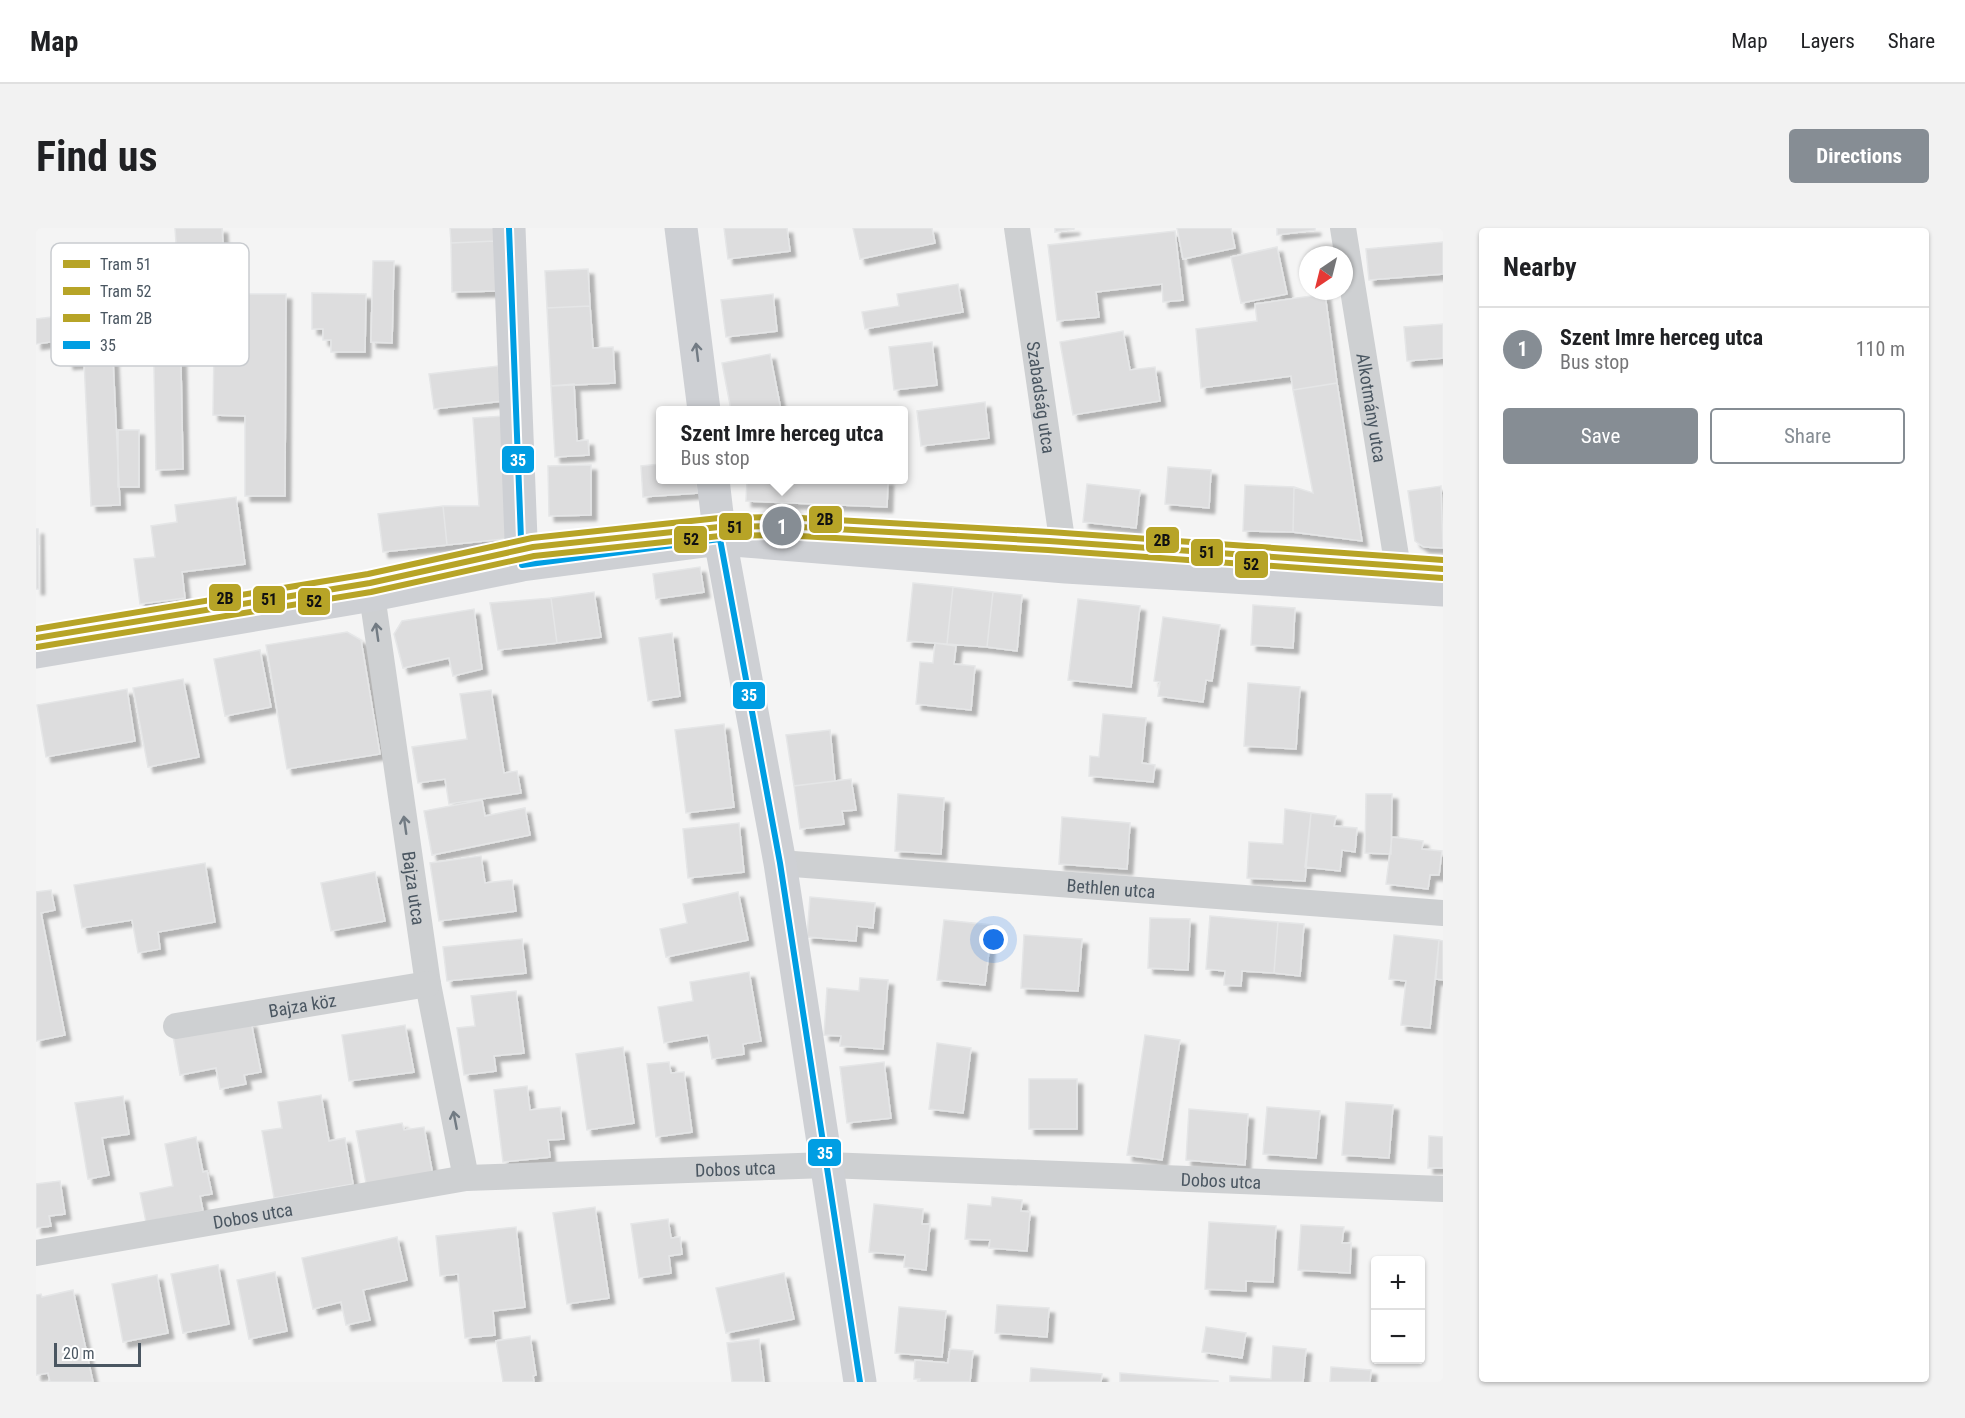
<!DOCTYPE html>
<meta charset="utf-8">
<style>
:root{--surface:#fff;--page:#f2f2f2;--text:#202124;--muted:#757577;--line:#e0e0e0;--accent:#868d94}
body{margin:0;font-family:"Roboto Condensed",sans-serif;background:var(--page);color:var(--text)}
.controls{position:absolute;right:18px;bottom:18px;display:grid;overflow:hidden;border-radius:6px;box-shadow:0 2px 4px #0004}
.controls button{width:54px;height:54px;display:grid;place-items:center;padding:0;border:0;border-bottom:2px solid var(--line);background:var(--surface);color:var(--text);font:30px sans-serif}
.compass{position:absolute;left:1263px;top:18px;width:54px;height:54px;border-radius:50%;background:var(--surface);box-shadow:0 2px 4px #0004;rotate:215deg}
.scale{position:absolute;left:18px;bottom:15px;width:87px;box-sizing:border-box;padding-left:6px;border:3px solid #4a5661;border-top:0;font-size:16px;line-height:21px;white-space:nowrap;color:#4a5661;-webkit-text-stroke:4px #fff;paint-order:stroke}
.you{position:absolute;left:958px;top:712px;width:21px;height:21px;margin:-15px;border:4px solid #fff;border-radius:50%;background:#1a73e8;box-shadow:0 0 0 9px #1a73e833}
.badge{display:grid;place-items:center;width:39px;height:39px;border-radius:50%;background:var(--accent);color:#fff;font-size:20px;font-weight:700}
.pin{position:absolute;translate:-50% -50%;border:3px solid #fff;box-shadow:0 2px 6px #0006}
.popup{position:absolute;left:620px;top:178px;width:252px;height:78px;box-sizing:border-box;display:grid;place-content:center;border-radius:6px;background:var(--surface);filter:drop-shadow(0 2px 4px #0005);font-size:20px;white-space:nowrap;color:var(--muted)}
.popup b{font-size:22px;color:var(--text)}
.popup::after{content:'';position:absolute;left:50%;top:100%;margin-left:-12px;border:12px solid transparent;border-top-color:var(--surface)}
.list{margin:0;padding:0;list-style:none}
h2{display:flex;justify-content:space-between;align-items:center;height:78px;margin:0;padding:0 24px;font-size:26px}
h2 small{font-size:20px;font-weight:400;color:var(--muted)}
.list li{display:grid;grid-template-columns:39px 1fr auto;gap:18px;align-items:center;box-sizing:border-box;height:84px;padding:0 24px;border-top:2px solid var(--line)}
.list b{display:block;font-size:22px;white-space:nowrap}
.list p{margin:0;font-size:20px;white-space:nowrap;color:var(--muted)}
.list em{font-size:20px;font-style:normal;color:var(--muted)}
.actions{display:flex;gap:12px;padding:18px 24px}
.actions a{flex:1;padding:14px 0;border:2px solid var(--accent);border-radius:6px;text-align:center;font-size:21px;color:var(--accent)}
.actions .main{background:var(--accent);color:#fff}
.map{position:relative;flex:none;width:1407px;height:1154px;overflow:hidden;border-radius:6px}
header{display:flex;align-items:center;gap:36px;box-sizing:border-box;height:84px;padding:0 30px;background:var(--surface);border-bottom:2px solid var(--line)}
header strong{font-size:28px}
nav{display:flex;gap:33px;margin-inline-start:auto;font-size:21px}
.intro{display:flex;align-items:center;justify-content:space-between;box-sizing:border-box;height:144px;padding:0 36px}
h1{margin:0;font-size:42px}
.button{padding:15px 27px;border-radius:6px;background:var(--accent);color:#fff;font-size:21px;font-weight:700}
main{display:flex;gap:36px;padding:0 36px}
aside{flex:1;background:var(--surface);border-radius:6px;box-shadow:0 2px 4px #0004}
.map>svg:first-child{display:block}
.building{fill:#ddddde;stroke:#e5e6e7;stroke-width:1.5;filter:url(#shadow)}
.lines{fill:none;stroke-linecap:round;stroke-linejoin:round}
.street{stroke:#ced0d2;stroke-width:26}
.secondary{stroke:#ced0d4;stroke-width:33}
.bus-1-casing{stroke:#fff;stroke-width:10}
.bus-1{stroke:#009ee3;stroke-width:6}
.tram-1-casing{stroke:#fff;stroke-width:10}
.tram-2-casing{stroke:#fff;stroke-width:10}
.tram-3-casing{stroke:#fff;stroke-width:10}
.tram-1{stroke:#b7a427;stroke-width:6}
.tram-2{stroke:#b7a427;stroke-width:6}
.tram-3{stroke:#b7a427;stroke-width:6}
.oneway{stroke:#727b84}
.oneway2{stroke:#727b83}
.labels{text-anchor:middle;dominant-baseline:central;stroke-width:6;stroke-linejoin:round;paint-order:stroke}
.street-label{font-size:18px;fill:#4a5661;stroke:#fff}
.key{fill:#fff;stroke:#c9ccd0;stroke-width:1.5}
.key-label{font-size:16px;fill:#4a5661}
.line-badge{stroke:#fff;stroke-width:2}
.badge-label{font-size:16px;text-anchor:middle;font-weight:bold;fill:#fff}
.pale-badge-label{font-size:16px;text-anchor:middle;font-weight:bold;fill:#111}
</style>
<header>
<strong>Map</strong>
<nav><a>Map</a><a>Layers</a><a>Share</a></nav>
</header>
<div class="intro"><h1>Find us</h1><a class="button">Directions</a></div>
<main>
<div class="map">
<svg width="1407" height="1154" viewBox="0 0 1407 1154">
<defs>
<filter id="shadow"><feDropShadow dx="5.5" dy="5.5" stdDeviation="1.5" flood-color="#0004"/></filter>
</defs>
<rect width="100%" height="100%" fill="#f4f4f4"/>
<path class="building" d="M139,0H186L188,28L141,31Z
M414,0H459V13L415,15Z
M688,0H751L754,23L692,31Z
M817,0H896L899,15L824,31Z
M1019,0H1038V1L1019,4Z
M1141,0H1195L1199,20L1147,31Z
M1241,0H1279V2L1241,7Z
M1139,3L1147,72L1127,74L1126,56L1060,64L1063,89L1021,93L1012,17Z
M459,13L461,63L416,64L415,15Z
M1407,14V46L1333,52L1330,21Z
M1241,19L1251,66L1205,75L1195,29Z
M337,33H358L356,115L335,114Z
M552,41L554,78L511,80L509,43Z
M922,56L927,84L829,101L826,84L863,78L861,66Z
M276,65L330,66L329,124H295V112H287V101H276Z
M201,66H250L249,268H209V188L177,187L178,117H201Z
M737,66L741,103L690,109L685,72Z
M1289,66L1301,155L1257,162L1255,148L1165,160L1160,101L1221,93L1219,76Z
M554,78L557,120L577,119L579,155L515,158L511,80Z
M73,82L77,132L32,136L29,112L0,116V91Z
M144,88L147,241L120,242L117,89Z
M1407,96V130L1371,133L1368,99Z
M1087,103L1094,142L1119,139L1124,173L1037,187L1024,114Z
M896,114L901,157L858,162L853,119Z
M734,126L745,182H695L686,135Z
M77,132L84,277L55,278L48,133Z
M462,138L467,173L398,181L393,146Z
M1301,155L1326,313L1257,304L1258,259L1277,265L1257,162Z
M538,156L541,213L552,212L553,227L519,229L515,158Z
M949,174L953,210L885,218L881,183Z
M468,188L477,310L411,317L407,278H443L437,190Z
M82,202H103V259H82Z
M624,236V252H661L662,265L607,269L605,238Z
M555,237V287L513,288L512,238Z
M1132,239L1175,242L1173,280L1129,276Z
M711,252H852L851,279L710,273Z
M1051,256L1104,262L1100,300L1047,294Z
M1209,257L1258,259L1257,304L1207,303Z
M1405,258L1407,320L1388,319L1379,313L1372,263Z
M200,269L209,336L146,344L149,370L104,376L98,331L119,329L115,298L141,294L139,277Z
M407,278L411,317L347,324L342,286Z
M0,301H2L3,361H0Z
M664,339L668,364L620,371L617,346Z
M877,355L917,359L911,416L871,413Z
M917,359L957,364L951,419L911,416Z
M558,364L565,409L521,415L515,370Z
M957,364L986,367L981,423L951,419Z
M515,370L521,415L462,422L454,375Z
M1042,371L1104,378L1095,459L1032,452Z
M1217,377L1259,380L1257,420L1215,417Z
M438,381L446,441L417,448L413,430L367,440L358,406L366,393Z
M1127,389L1184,397L1176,453L1170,452L1167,474L1122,468L1124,454L1118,453Z
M311,404L325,412L344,526L251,541L230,417Z
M636,405L644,468L612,473L603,410Z
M899,415L920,418L918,436L939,438L935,482L880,476L884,434L897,435Z
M224,422L235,479L189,488L178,431Z
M147,451L163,529L112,539L97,460Z
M1212,455L1264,459L1260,521L1208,518Z
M91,461L99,513L10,529L1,477Z
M455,462L468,545L481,543L485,565L413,576L409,551L382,555L376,519L431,511L424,466Z
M1067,486L1110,490L1106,535L1119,537L1117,554L1053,548L1054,528L1063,529Z
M688,496L698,579L650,585L639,502Z
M794,502L799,553L758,558L750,507Z
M815,551L820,582L806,583L808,596L764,601L758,558Z
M862,566L908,570L905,626L859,623Z
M1330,566H1356L1355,626L1329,625Z
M446,572L449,588L489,580L494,607L396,627L388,583Z
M1249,581L1275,585L1269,653L1211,650L1213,614L1247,616Z
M1275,585L1300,588L1298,598L1321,600L1319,624L1306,622L1304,643L1269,639Z
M1026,589L1094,595L1091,641L1023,636Z
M703,595L708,644L652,650L647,601Z
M1356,609L1387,613L1386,621L1406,623L1403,647H1394L1392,661L1350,656Z
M445,628L449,655L476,652L480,683L403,693L394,635Z
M169,635L179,694L122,704L124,721L102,725L96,692L46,700L38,657Z
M339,644L349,693L295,703L285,655Z
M15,662L19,682L5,685L29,807L0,813V664Z
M702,664L712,712L630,729L624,701L651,695L647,676Z
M774,669L839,675L837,700L821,698L820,713L771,709Z
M1174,688L1242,694L1238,745L1206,743L1205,758L1188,757L1189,743L1170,741Z
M1114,690L1154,691L1152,742L1112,740Z
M908,692L956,697L949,757L901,752Z
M1242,694L1268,696L1264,748L1238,745Z
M988,707L1046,711L1042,763L985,760Z
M1358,707L1403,712L1394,800L1365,797L1370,753L1353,751Z
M486,711L490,745L411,753L407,719Z
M1403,712L1407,713V752L1400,751Z
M713,744L725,813L707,816L708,826L676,831L672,807L628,815L622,779L657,773L654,754Z
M824,750L852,752L847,821L804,818L805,808L788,807L791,760L823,763Z
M480,763L488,825L458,828L460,843L428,847L421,800L439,798L435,768Z
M215,794L225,844L208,847L210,856L184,861L180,840L144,847L137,808Z
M369,797L378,844L313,853L306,807Z
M1109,807L1144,812L1126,932L1091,927Z
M901,815L935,820L927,885L893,881Z
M587,819L598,895L551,902L540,826Z
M633,834L635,845L648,844L656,904L620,909L611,836Z
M848,834L855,890L811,895L804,839Z
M993,851H1041V901H993Z
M491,858L494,882L524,879L528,911L512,912L514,929L467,934L458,862Z
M285,867L293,913L309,910L317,956L238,970L226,903L246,900L242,874Z
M87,868L93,906L66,910L73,947L52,951L39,875Z
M1310,874L1357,877L1353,930L1306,927Z
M1231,879L1284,883L1280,930L1227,926Z
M1153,881L1212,886L1209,937L1150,932Z
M366,895L368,902L388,899L397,948L331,960L320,903Z
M1393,908L1407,909V940H1392Z
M160,909L167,944L171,943L176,966L164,968L167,983L110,994L104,965L137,958L129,916Z
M24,953L29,986L13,988L15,998L0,1000V956Z
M956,969L986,972L985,983L994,984L991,1023L953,1020L954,1012L929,1011L932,976L955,978Z
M838,976L887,981L886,996H894L890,1042L868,1039L869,1027L833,1024Z
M559,979L573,1070L531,1076L517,985Z
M632,991L635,1010L644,1009L646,1026L633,1028L635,1045L603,1050L595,996Z
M1173,994L1240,998L1237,1054L1210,1053V1063L1169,1061Z
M1265,997L1308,999L1306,1015H1315L1314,1045L1262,1042Z
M480,999L489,1079L457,1083L459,1107L429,1110L422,1046L404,1048L400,1008Z
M361,1009L371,1052L327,1062L334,1092L310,1097L305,1074L277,1081L266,1030Z
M182,1037L193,1096L147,1105L135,1046Z
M239,1044L251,1103L213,1111L201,1052Z
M748,1045L758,1091L690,1105L680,1060Z
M121,1047L132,1105L87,1114L76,1056Z
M37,1062L57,1154H14L12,1145L0,1147V1067L5,1066L6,1069Z
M961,1077L1013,1080L1011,1109L959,1105Z
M863,1079L910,1083L906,1129L859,1125Z
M1170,1099L1210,1105L1206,1130L1166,1124Z
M494,1108L500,1147L497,1148L498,1154H467L460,1113Z
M723,1111L728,1154H696L691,1115Z
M1237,1118L1270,1121L1267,1154H1194V1148L1235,1151Z
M914,1121L937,1123L934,1154H883L884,1151H878L879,1132L912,1135Z
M1295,1139L1335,1142L1334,1154H1294Z
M995,1140L1066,1146L1065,1154H994Z
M1084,1145L1182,1153V1154H1084Z"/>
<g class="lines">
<g class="street">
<path id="s1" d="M981,0L1030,339"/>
<path id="s2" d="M1307,0L1365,359"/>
<path id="s3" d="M336,367L392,756L430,950"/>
<path id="s4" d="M744,635L1407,685"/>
<path id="s5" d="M140,798L392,756"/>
<path id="s6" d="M0,1025L430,950L791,937L1407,961"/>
</g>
<path class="secondary" d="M473,0L486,337
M645,0L668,182
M677,252L684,311L744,635L824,1154
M0,424L336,367L486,337L684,311L1030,339L1407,362"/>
<g class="bus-1-casing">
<path id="bus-1" d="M473,0L486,337L684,311L744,635L824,1154"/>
</g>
<use href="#bus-1" class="bus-1"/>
<g class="tram-1-casing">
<path id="tram-1" d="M0,410L334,355L497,319L683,299L746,298L1013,313L1407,341"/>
</g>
<g class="tram-2-casing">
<path id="tram-2" d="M1,419L335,364L498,328L684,308L746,307L1012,322L1406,350"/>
</g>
<g class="tram-3-casing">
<path id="tram-3" d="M0,401L332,346L496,310L683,290L747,289L1014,304L1407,332"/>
</g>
<use href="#tram-1" class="tram-1"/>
<use href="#tram-2" class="tram-2"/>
<use href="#tram-3" class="tram-3"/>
</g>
<defs><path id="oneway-shaft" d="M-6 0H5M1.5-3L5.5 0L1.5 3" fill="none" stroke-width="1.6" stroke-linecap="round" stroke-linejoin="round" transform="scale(1.5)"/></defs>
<use class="oneway" href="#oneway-shaft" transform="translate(661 124) rotate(-97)"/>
<g class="oneway2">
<use href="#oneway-shaft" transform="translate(341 404) rotate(-98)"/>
<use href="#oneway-shaft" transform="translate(369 597) rotate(-98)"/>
<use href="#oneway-shaft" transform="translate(419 892) rotate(-101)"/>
</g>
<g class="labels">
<g class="street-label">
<text stroke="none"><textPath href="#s1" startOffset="171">Szabadság utca</textPath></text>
<text stroke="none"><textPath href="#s2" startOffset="182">Alkotmány utca</textPath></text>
<text stroke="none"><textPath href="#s3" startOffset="296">Bajza utca</textPath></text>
<text stroke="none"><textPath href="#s4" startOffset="332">Bethlen utca</textPath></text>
<text stroke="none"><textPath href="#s5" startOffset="128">Bajza köz</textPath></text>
<text stroke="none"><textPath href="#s6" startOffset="706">Dobos utca</textPath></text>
<text stroke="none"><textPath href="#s6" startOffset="1192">Dobos utca</textPath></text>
<text stroke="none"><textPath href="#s6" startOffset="220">Dobos utca</textPath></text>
</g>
</g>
<rect x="15" y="15" width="198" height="123" rx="9" class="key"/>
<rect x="27" y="32" width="27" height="8" fill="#b7a427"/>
<rect x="27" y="59" width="27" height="8" fill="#b7a427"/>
<rect x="27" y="86" width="27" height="8" fill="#b7a427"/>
<rect x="27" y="113" width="27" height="8" fill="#009ee3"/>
<g class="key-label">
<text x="64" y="42">Tram 51</text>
<text x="64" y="69">Tram 52</text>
<text x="64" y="96">Tram 2B</text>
<text x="64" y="123">35</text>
</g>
<g class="line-badge">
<rect x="465" y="217" width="34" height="29" rx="6" fill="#009ee3"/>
<rect x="772" y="277" width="35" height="29" rx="6" fill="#b7a427"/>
<rect x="682" y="284" width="35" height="29" rx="6" fill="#b7a427"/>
<rect x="637" y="297" width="35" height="29" rx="6" fill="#b7a427"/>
<rect x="1109" y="298" width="35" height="28" rx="6" fill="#b7a427"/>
<rect x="1154" y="310" width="34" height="29" rx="6" fill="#b7a427"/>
<rect x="1198" y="322" width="35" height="29" rx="6" fill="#b7a427"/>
<rect x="172" y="355" width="34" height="29" rx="6" fill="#b7a427"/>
<rect x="216" y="357" width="34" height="29" rx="6" fill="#b7a427"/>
<rect x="261" y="359" width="34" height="29" rx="6" fill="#b7a427"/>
<rect x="696" y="453" width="34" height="29" rx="6" fill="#009ee3"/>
<rect x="771" y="910" width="35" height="29" rx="6" fill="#009ee3"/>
</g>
<g class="badge-label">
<text x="482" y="238">35</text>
<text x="713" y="473">35</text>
<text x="789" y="931">35</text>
</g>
<g class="pale-badge-label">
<text x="789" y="297">2B</text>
<text x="699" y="305">51</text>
<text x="655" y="317">52</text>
<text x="1126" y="318">2B</text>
<text x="1171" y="330">51</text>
<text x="1215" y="342">52</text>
<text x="189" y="376">2B</text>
<text x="233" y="377">51</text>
<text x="278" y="379">52</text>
</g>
</svg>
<div class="controls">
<button>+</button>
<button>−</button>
</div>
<svg class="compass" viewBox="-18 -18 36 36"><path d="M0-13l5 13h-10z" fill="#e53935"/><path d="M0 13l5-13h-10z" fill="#757577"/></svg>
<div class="scale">20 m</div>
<div class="you"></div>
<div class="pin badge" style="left:746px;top:298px">1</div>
<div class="popup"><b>Szent Imre herceg utca</b>Bus stop</div>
</div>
<aside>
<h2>Nearby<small></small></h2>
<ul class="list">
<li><span class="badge">1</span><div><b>Szent Imre herceg utca</b><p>Bus stop</p></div><em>110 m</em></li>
</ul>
<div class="actions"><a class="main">Save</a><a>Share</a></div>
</aside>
</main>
